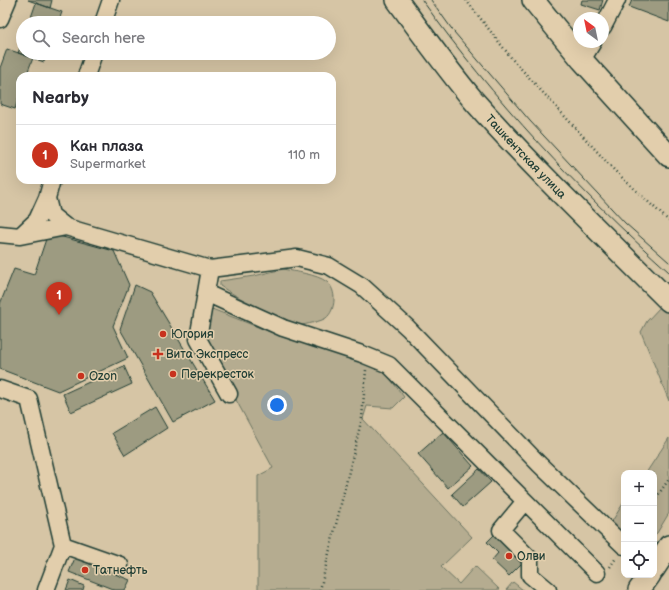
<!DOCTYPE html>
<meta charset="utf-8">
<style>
:root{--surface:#fff;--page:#f2f2f3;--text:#2b2b33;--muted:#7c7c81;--line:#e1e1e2;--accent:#c8321e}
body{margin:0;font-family:"Balsamiq Sans",sans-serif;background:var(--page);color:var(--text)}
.controls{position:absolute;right:12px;bottom:12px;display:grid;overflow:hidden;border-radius:8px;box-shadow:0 4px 16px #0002}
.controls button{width:36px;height:36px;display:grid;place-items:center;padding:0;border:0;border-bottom:1px solid var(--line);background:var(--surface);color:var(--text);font:20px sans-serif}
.compass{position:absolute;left:573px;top:12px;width:36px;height:36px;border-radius:50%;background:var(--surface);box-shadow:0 4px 16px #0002;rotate:327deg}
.you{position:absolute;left:277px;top:405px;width:14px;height:14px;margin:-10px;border:3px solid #fff;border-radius:50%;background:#1a73e8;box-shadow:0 0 0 6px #1a73e833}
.badge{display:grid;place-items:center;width:26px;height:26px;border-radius:50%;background:var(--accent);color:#fff;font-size:13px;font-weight:700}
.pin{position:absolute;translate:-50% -33px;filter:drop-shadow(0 1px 2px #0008)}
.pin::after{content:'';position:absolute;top:21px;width:14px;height:12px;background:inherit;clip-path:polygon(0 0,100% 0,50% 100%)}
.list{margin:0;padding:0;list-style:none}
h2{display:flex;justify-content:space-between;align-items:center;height:52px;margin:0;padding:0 16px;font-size:17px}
h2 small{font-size:13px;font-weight:400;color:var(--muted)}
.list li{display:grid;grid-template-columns:26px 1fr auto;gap:12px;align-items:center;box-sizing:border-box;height:60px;padding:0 16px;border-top:1px solid var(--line)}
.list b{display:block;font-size:15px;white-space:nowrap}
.list p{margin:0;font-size:13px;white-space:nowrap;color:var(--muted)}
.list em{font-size:13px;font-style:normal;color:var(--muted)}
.icon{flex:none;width:22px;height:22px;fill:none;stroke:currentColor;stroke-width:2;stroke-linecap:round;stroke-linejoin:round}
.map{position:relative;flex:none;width:669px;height:590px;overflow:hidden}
.search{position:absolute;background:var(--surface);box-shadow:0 4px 16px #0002;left:16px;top:16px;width:320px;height:44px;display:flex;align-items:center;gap:10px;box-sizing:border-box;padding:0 14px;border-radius:22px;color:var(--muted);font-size:15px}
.panel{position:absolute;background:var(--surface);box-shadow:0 4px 16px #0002;left:16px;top:72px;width:320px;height:112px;border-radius:12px}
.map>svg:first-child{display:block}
.green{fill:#b5ac90;stroke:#6a7462}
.building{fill:#9d9b81;stroke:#1f3d34}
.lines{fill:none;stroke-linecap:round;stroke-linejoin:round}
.minor-casing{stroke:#1f3d34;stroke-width:19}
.major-casing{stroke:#1f3d34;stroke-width:24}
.path{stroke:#1f3d34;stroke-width:2.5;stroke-dasharray:1 3;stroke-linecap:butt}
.minor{stroke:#e2ceac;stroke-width:16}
.major{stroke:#e2ceac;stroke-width:21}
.tram{stroke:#1f3d34;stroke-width:1}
.poi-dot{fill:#c8321e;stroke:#e2ceac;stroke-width:1.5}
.labels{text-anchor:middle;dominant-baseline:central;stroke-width:3;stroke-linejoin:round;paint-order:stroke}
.street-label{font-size:12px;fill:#1f3d34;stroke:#e2ceac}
.poi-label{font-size:12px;fill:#1f3d34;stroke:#e2ceac;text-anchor:start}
</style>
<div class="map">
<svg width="669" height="590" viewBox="0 0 669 590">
<rect width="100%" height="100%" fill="#d6c5a5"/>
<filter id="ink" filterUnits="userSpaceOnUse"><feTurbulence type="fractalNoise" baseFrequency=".025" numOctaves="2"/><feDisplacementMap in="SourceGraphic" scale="8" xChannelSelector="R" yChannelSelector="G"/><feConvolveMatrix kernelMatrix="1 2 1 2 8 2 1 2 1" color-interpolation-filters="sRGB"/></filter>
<g filter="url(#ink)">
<path class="green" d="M283,269C295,272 317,274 327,282C337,290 336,310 326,318C322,321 305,325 300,325C295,324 290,321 285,319C263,310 240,299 220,286V281L254,276Z
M661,306L669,313V401L641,332L647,321Z
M212,309L278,335L347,354L382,368L404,397L393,408L367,406L363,419L472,537L441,567L459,584L475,566L500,590H258V476L273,468L204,341Z
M669,438V513L657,533L654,535V473H646Z
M624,502V536L611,523Z
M513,582L523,590H506Z"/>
<path class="building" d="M28,0H52L50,8Z
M582,0H603L600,10L581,4Z
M632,0H669V22L629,7Z
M36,3L62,12L58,23H29Z
M23,40V53H47L44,62L18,53Z
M7,49L33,58L26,76H20V93L15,109L0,104V68Z
M59,236L114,251L129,285L113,326L128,358L58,391L0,369V304L14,269L34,275L46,239Z
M135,285L150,292L215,400L173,422L120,329Z
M124,366L132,384L71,412L63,394Z
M155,407L167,428L125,455L112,433Z
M443,432L473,466L448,488L418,454Z
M479,469L491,482L463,507L452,494Z
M497,532L525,560L509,576L492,560L498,553L487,542Z
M75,558L130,580L125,590H115L69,572Z
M70,580L84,586L83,590H66Z"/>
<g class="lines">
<g class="minor-casing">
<path id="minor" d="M0,19L8,0
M103,23L111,0
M603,27L617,0
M582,60L593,42
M86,76L94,53
M47,198L51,215L66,227L210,269L297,258L329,266L362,286L408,328L539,464L624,546
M0,234L20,236L66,227
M20,236L37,220L47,198L52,180
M210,269L198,339L229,394
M206,293L283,328L362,354L389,365L597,573
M0,389L29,399L63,545L46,590
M525,501L501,530L530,559V575L548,590
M63,545L120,565"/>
</g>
<g class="major-casing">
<g id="major">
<path id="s1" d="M397,0C422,34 447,69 474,101C536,171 603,235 669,301"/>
<path d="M533,0L582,60L669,156"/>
<path d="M654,569L669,546"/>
<path d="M639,590L650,575"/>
</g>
</g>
<path class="path" d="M466,0L513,60L615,171L669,221
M654,501L669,479
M610,567L616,558
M320,590L362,418L366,370"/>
<use href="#minor" class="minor"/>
<use href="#major" class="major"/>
<path class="tram" d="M422,0C493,99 579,191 669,272
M431,0L454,32L530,121L625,223L669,262"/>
</g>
</g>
<g class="poi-dot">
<circle cx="163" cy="334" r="4"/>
<path d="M156 348h4v4h4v4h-4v4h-4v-4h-4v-4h4z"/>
<circle cx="173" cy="374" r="4"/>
<circle cx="81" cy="376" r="4"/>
<circle cx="509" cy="556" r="4"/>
<circle cx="85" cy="570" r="4"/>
</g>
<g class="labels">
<g class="street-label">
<text stroke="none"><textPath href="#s1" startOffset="203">Ташкентская улица</textPath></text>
</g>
<g class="poi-label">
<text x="171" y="334">Югория</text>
<text x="166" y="354">Вита Экспресс</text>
<text x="181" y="374">Перекресток</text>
<text x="89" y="376">Ozon</text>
<text x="517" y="556">Олви</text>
<text x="93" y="570">Татнефть</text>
</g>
</g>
</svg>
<div class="controls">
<button>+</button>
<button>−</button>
<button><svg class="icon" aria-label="locate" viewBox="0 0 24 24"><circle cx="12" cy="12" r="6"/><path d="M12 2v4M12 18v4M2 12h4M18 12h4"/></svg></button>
</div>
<svg class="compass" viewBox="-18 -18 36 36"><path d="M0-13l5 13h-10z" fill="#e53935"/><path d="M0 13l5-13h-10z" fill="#7c7c81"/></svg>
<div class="you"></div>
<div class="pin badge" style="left:59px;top:315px">1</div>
<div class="search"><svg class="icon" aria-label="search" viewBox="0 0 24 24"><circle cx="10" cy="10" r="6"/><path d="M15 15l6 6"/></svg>Search here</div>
<section class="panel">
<h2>Nearby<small></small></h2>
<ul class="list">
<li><span class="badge">1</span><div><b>Кан плаза</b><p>Supermarket</p></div><em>110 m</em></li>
</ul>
</section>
</div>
